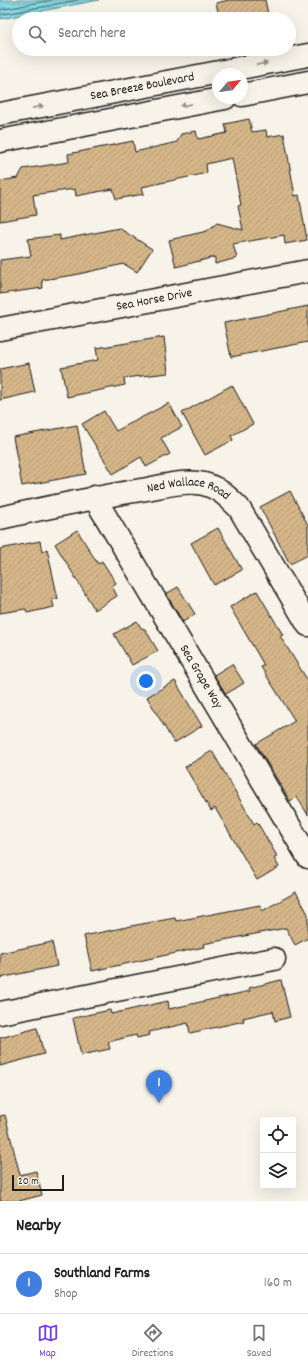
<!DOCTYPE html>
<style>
:root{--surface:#fff;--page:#f2f2f2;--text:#222;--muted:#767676;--line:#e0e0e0;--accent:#7c3aed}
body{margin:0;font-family:Dekko,sans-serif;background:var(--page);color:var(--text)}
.controls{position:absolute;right:12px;bottom:12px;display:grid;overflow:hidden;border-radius:4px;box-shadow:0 4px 16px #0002}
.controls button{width:36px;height:36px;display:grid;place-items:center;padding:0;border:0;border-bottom:1px solid var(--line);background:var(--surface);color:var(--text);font:20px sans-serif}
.compass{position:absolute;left:212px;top:68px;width:36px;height:36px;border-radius:50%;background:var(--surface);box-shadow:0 4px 16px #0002;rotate:61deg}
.scale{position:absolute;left:12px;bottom:10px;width:52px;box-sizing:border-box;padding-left:4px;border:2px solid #1c1c1c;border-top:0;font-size:11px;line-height:14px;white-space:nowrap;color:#1c1c1c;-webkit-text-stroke:3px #f7f3e8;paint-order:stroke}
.you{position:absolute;left:146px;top:681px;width:14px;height:14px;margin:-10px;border:3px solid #fff;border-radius:50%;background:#1a73e8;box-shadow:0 0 0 6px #1a73e833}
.badge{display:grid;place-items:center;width:26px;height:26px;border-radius:50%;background:var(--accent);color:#fff;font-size:13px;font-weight:700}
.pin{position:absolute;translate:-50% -33px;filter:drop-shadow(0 1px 2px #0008)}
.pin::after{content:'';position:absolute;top:21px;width:14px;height:12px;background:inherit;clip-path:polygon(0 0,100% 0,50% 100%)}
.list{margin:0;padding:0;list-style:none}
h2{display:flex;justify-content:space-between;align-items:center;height:52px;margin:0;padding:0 16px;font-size:17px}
h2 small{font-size:13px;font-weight:400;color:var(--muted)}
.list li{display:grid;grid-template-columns:26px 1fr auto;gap:12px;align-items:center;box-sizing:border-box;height:60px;padding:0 16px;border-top:1px solid var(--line)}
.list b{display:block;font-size:15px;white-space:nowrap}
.list p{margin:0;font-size:13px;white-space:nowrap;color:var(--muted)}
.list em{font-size:13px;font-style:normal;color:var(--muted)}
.icon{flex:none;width:22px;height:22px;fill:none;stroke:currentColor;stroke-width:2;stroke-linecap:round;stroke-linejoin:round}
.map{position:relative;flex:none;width:308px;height:1201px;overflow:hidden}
.search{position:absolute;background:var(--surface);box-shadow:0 4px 16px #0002;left:12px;right:12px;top:12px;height:44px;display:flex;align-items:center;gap:10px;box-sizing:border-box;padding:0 14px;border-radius:22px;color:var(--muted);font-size:15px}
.sheet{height:112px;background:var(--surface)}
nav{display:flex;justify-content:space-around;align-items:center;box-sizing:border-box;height:56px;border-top:1px solid var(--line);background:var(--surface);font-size:11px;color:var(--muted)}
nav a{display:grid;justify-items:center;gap:2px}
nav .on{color:var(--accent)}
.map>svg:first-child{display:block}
.water{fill:url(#water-rules);stroke:#5d8e94}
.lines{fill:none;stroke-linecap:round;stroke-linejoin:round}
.shore{stroke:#48686c;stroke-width:1}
.building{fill:url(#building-hatch);stroke:#1c1c1c}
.minor-casing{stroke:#1c1c1c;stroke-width:25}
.minor{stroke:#f7f3e8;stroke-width:22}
.oneway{fill:#94928c}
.labels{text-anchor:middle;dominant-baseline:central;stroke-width:3.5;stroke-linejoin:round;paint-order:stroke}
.street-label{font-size:13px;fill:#1c1c1c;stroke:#f7f3e8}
</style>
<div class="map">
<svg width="308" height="1201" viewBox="0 0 308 1201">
<defs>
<pattern id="water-rules" width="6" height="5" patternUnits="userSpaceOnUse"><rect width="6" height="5" fill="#89dae4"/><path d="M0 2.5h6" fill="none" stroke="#76bac3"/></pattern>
<pattern id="building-hatch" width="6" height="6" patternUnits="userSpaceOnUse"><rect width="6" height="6" fill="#d6b689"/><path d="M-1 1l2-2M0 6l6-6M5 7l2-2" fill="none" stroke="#b79c76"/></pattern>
</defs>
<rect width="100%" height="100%" fill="#f7f3e8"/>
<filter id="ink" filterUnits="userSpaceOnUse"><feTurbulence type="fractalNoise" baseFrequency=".025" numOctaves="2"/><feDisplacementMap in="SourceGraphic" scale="8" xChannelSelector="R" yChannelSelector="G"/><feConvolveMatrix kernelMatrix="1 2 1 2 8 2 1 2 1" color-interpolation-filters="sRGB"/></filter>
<g filter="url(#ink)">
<path class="water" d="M0,0H99L0,19Z"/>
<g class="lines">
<path class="shore" d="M0,10L52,0
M0,15L78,0"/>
</g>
<path class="building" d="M229,0H265L269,19H220L216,3Z
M249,119L252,132L266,130L267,137L284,134L295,196L299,195L307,240L285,244L284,235L233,244L237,258L215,264V257L176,267L169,240L207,231L217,223L243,230L238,206L241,205L232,158L206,164L207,173L142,187L144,194L116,199L113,189L76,196L75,189L33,195L36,215L0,221V181L18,178L23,169L69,162L68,154L133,141L135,152L177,142L181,134L196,131L198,139L227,133L225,124Z
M119,228L152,249L137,272L124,264L74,275L42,280L43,288L0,294V260L31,256L28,239L60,235V240Z
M308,306V342L231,357L224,323Z
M164,337L168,373L124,378L125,385L67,397L61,367L98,360L96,348Z
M29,363L35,392L0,400V369Z
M232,385L253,424L231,436L233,440L205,455L182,413Z
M169,403L182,427L161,438L170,454L146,467L141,457L113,474L82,424L104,411L116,431Z
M77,425L86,474L22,486L13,437Z
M290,491L308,525V555L290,564L260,507Z
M218,528L242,570L214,585L191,543Z
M77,530L98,564L102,561L116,583L112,586L117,596L95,610L55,544Z
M40,541L42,552L47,549L58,599H52L54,607L27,613L26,609L0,613V549Z
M178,587L195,614L183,622L166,594Z
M257,591L283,635L280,636L308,681V815L297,797L290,801L256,744L295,721L261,667L264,665L230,607Z
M137,621L141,628L145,629L158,651L132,665L114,634Z
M232,664L244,683L226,694L214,675Z
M175,681L202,726L174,743L147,697Z
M212,751L254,824L257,822L277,856L274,858L279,867L257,880L215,808L211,811L185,767Z
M296,892L308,914V938L295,945L286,928L203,944L204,947L92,971L84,936L131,926L175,918L176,921L260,905L262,911Z
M52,942L57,966L0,978V953Z
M281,980L290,1017L275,1021L273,1011L243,1018L244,1021L190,1033L188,1023L149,1032L150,1035L137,1038L136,1035L108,1042L110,1049L81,1055L73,1018L110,1010L111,1014L168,1001L169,1009L250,991L249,988Z
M37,1028L44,1054L0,1066V1038Z
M5,1115L20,1175L36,1171L42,1195L19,1201H0V1116Z"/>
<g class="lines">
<g class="minor-casing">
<g id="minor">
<path d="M242,95L308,82"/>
<path id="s1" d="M0,114L308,55"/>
<path d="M0,141L225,98"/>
<path id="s2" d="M0,329L308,271"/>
<path id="s3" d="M94,497L308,857"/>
<path id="s4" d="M0,518C49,507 97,497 147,489C163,486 182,481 198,483C216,485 227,496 239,508L308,625"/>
<path d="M0,1013L274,959"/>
</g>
</g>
<use href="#minor" class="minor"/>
</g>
<defs><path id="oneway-solid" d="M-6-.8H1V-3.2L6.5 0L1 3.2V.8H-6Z"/></defs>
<g class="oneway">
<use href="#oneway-solid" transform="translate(262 64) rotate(-11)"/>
<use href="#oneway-solid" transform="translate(186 105) rotate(169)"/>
<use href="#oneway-solid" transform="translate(38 107) rotate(-11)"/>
</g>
</g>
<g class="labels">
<g class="street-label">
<text stroke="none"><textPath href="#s1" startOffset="145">Sea Breeze Boulevard</textPath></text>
<text stroke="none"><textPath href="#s2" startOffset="157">Sea Horse Drive</textPath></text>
<text stroke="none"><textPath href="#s4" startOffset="193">Ned Wallace Road</textPath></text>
<text stroke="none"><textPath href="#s3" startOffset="209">Sea Grape Way</textPath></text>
</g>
</g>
</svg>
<div class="controls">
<button><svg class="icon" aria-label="locate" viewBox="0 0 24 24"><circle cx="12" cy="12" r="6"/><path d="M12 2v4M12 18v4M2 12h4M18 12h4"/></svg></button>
<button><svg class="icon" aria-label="layers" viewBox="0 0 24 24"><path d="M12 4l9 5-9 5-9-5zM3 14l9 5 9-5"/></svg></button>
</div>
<svg class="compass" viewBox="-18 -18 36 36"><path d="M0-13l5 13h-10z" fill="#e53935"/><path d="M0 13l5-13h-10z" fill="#767676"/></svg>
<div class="scale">20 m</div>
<div class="you"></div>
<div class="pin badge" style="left:159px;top:1103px;background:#3f7fe0">1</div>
<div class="search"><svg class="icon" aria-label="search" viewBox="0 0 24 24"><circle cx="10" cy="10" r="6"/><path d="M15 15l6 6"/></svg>Search here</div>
</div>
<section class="sheet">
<h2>Nearby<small></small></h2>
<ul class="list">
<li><span class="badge" style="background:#3f7fe0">1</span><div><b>Southland Farms</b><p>Shop</p></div><em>160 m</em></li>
</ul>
</section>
<nav>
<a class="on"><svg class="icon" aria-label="map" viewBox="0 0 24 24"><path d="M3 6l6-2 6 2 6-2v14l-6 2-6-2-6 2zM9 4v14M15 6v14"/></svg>Map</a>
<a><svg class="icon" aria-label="directions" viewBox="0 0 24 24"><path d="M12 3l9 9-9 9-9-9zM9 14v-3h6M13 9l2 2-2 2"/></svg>Directions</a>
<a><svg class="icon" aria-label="saved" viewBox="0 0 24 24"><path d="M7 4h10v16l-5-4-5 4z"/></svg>Saved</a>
</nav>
